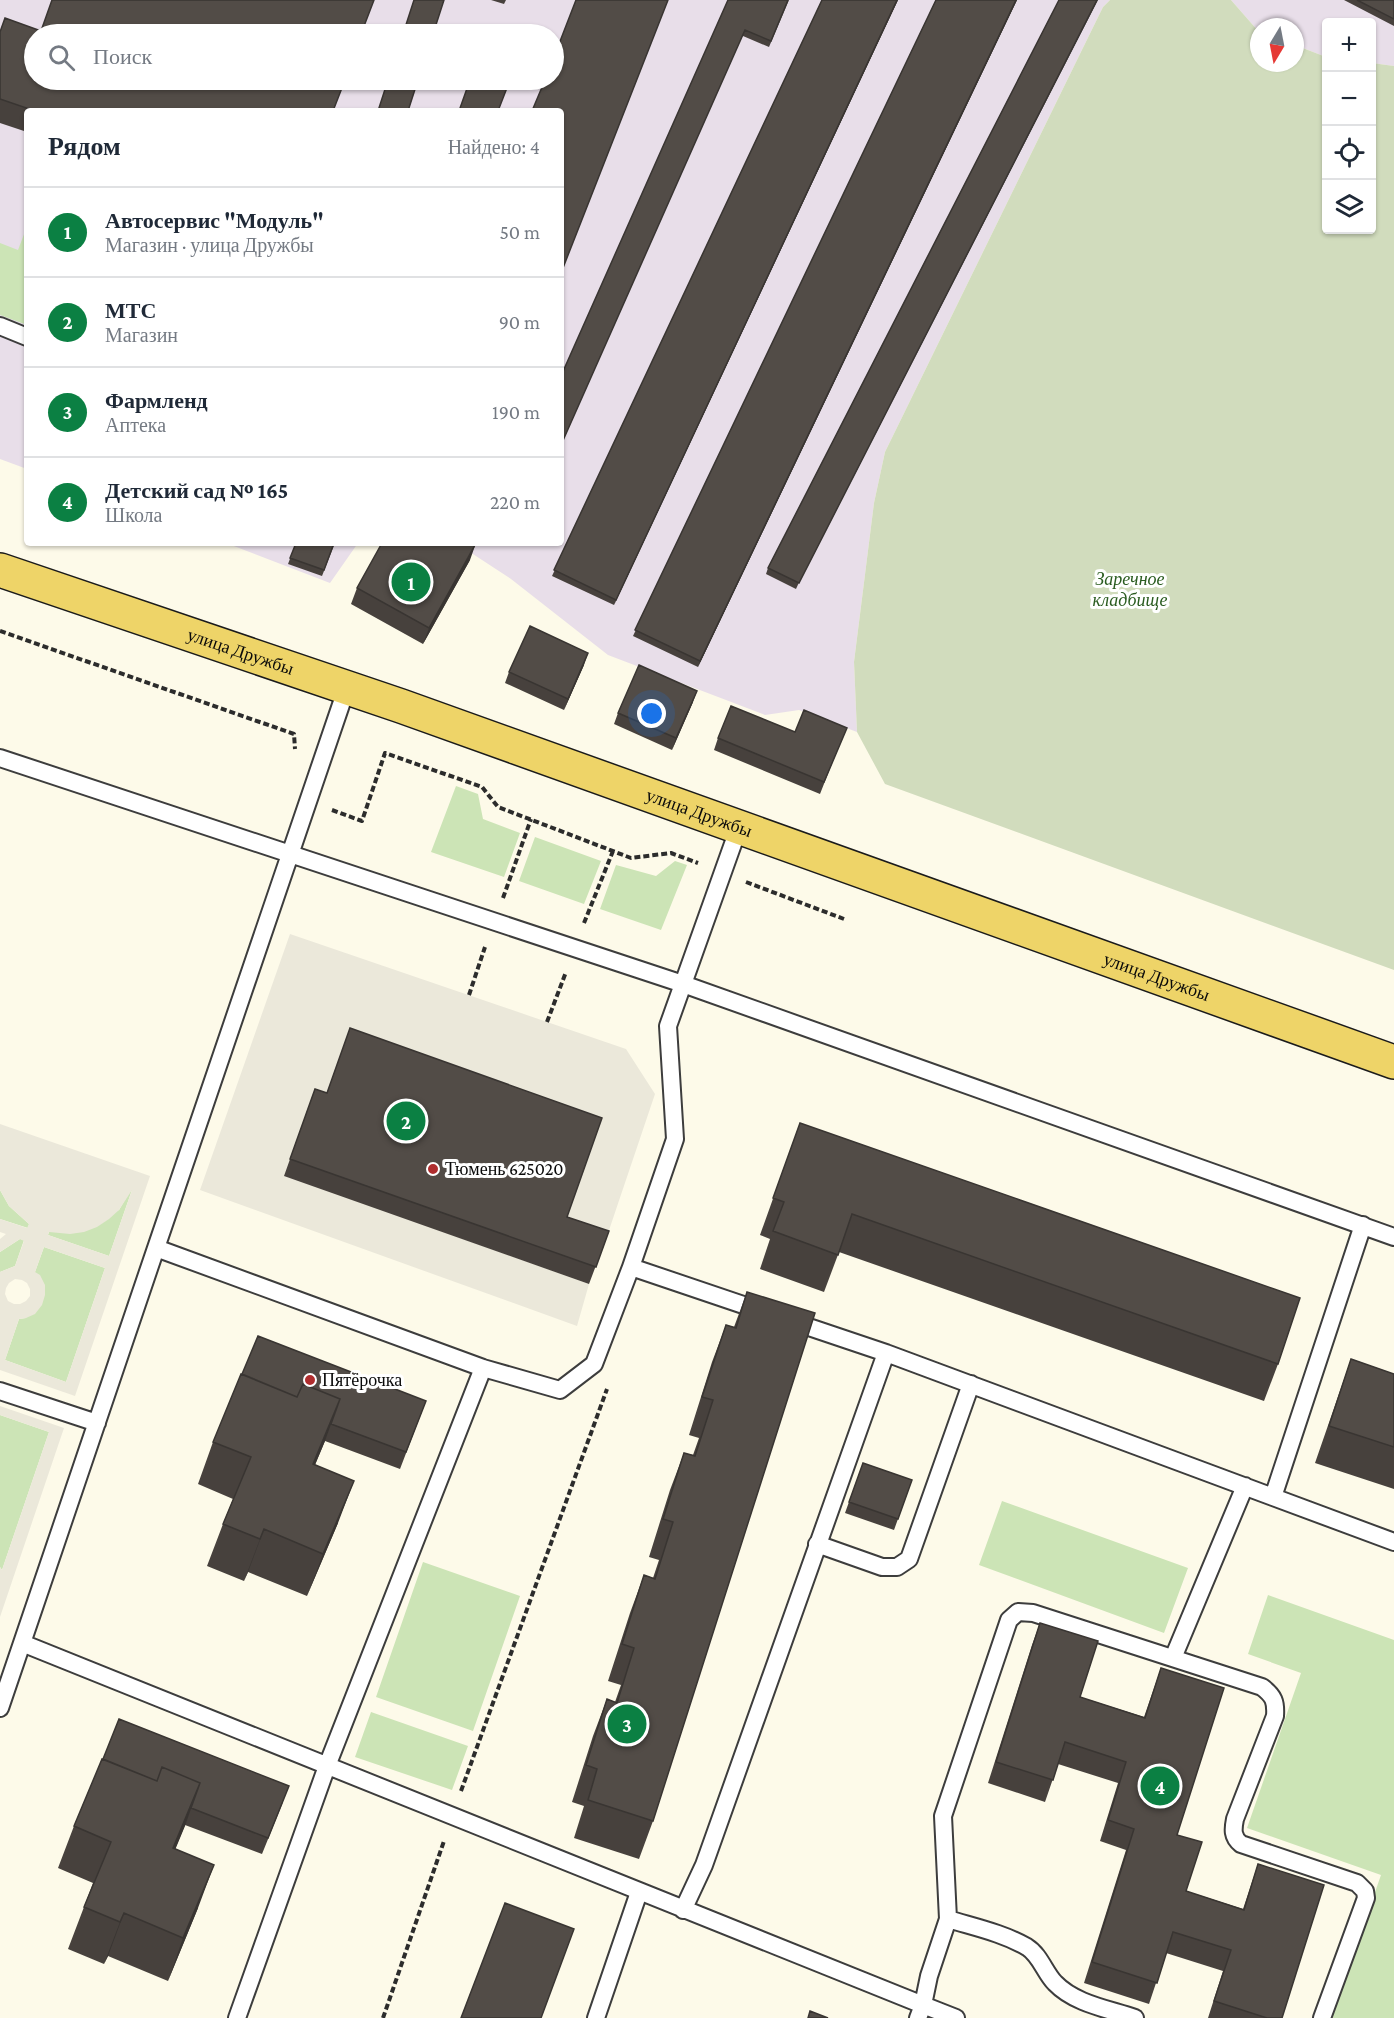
<!DOCTYPE html>
<html lang="ru">
<meta charset="utf-8">
<style>
:root{--surface:#fff;--page:#f6f6f7;--text:#1f2937;--muted:#747a83;--line:#e0e1e3;--accent:#0b8043}
body{margin:0;font-family:"Crimson Pro",serif;background:var(--page);color:var(--text)}
.controls{position:absolute;right:18px;top:18px;display:grid;overflow:hidden;border-radius:6px;box-shadow:0 2px 4px #0004}
.controls button{width:54px;height:54px;display:grid;place-items:center;padding:0;border:0;border-bottom:2px solid var(--line);background:var(--surface);color:var(--text);font:30px sans-serif}
.compass{position:absolute;left:1250px;top:18px;width:54px;height:54px;border-radius:50%;background:var(--surface);box-shadow:0 2px 4px #0004;rotate:190deg}
.you{position:absolute;left:652px;top:714px;width:21px;height:21px;margin:-15px;border:4px solid #fff;border-radius:50%;background:#1a73e8;box-shadow:0 0 0 9px #1a73e833}
.badge{display:grid;place-items:center;width:39px;height:39px;border-radius:50%;background:var(--accent);color:#fff;font-size:20px;font-weight:700}
.pin{position:absolute;translate:-50% -50%;border:3px solid #fff;box-shadow:0 2px 6px #0006}
.list{margin:0;padding:0;list-style:none}
h2{display:flex;justify-content:space-between;align-items:center;height:78px;margin:0;padding:0 24px;font-size:26px}
h2 small{font-size:20px;font-weight:400;color:var(--muted)}
.list li{display:grid;grid-template-columns:39px 1fr auto;gap:18px;align-items:center;box-sizing:border-box;height:90px;padding:0 24px;border-top:2px solid var(--line)}
.list b{display:block;font-size:22px;white-space:nowrap}
.list p{margin:0;font-size:20px;white-space:nowrap;color:var(--muted)}
.list em{font-size:20px;font-style:normal;color:var(--muted)}
.icon{flex:none;width:33px;height:33px;fill:none;stroke:currentColor;stroke-width:2;stroke-linecap:round;stroke-linejoin:round}
.map{position:relative;flex:none;width:1394px;height:2018px;overflow:hidden}
.search{position:absolute;background:var(--surface);box-shadow:0 2px 4px #0004;left:24px;top:24px;width:540px;height:66px;display:flex;align-items:center;gap:15px;box-sizing:border-box;padding:0 21px;border-radius:33px;color:var(--muted);font-size:22px}
.panel{position:absolute;background:var(--surface);box-shadow:0 2px 4px #0004;left:24px;top:108px;width:540px;height:438px;border-radius:6px}
.map>svg:first-child{display:block}
.industrial{fill:#e8dee9;fill-rule:evenodd}
.green{fill:#cce4b6}
.cemetery{fill:#d1dcbd}
.plaza{fill:#ebe8da;fill-rule:evenodd}
.lines{fill:none;stroke-linecap:round;stroke-linejoin:round}
.lane-casing{stroke:#3d3d3d;stroke-width:20}
.primary-casing{stroke:#1b1b1b;stroke-width:36}
.path{stroke:#2c2c2c;stroke-width:4;stroke-dasharray:6 3;stroke-linecap:butt}
.lane{stroke:#fff;stroke-width:16}
.primary{stroke:#eed468;stroke-width:33}
.wall{fill:#47413d}
.shaded-wall{fill:#393532}
.building{fill:#524c47;stroke:#393532;stroke-width:1.5}
.poi-dot{fill:#af2d2e;stroke:#fff;stroke-width:2}
.labels{text-anchor:middle;dominant-baseline:central;stroke-width:6;stroke-linejoin:round;paint-order:stroke}
.park-label{font-size:18px;font-style:italic;fill:#2a5c20;stroke:#fff}
.street-label{font-size:18px;fill:#0a0a0a;stroke:#fff}
.poi-label{font-size:18px;fill:#0a0a0a;stroke:#fff;text-anchor:start}
</style>
<div class="map">
<svg width="1394" height="2018" viewBox="0 0 1394 2018">
<rect width="100%" height="100%" fill="#fdfae9"/>
<path class="industrial" d="M0,0H1110L1103,7L885,452L874,503L854,662L857,732L799,710L765,715L608,655L511,579L456,543H561V111H27V469L0,459ZM34,34H554V80H34Z
M1231,0H1394V66L1372,63V22H1326V57L1295,45V27H1259V32Z
M226,543H358L330,583Z"/>
<path class="green" d="M26,229L27,230V325L0,315V243L18,250Z
M456,786L478,794L483,819L520,833L504,877L431,852Z
M535,837L601,861L584,904L519,881Z
M675,861L687,865L661,930L600,909L616,865L656,876Z
M134,1184L109,1256L48,1235L49,1232L119,1210Z
M0,1190L9,1206L29,1224L28,1228L0,1219Z
M20,1239L24,1240L15,1266L0,1272V1252Z
M44,1247L105,1268L66,1382L5,1360L19,1319L26,1318L35,1272Z
M0,1415L49,1432L2,1570L0,1567Z
M1002,1501L1188,1568L1164,1633L979,1565Z
M423,1562L520,1596L473,1731L376,1697Z
M1268,1595L1394,1640V2018H1331L1381,1875L1247,1828L1301,1673L1248,1654Z
M371,1712L468,1746L452,1790L355,1757Z"/>
<path class="cemetery" d="M1110,0H1231L1259,32V63H1295V45L1326,57V230H1372V63L1394,66V970L885,784L857,732L854,662L874,503L885,452L1103,7Z"/>
<path class="plaza" d="M290,934L626,1049L655,1094L603,1248L344,1045L321,1110L309,1106L285,1175L589,1284L577,1326L200,1190Z
M0,1124L150,1176L75,1396L0,1370V1272L15,1266L24,1241L20,1239L0,1252V1239L6,1234L0,1232V1219L27,1228L29,1224L9,1206L0,1190ZM132,1190L109,1256L48,1235L49,1232L70,1234L84,1232L97,1227L109,1219L119,1210ZM44,1247L105,1268L66,1382L5,1360L19,1319L26,1318L35,1314L42,1305L45,1295V1285L40,1275L35,1272ZM15,1279L22,1280L27,1283L30,1289V1296L26,1301L20,1304H14L8,1301L5,1294L6,1288L9,1283Z
M0,1406L64,1428L0,1617V1567L2,1570L49,1432L0,1415Z"/>
<g class="lines">
<g class="lane-casing">
<path id="lane" d="M0,326L27,337
M0,758L683,984L1394,1237
M156,1248L347,687
M631,1267L764,1312
M788,1320L886,1353L1394,1542
M0,1391L97,1423
M1273,1497L1363,1225
M817,1544L882,1567H897L909,1559L971,1384
M22,1643L923,2005L929,1976L948,1919L943,1816L1009,1620L1018,1612L1033,1613L1262,1687C1274,1696 1276,1702 1275,1716L1235,1819C1233,1829 1232,1837 1241,1844L1357,1883L1365,1891L1366,1898L1322,2018
M1173,1658L1245,1486
M0,1708L156,1248L483,1368L560,1390L594,1364L631,1267L675,1139L668,1026L739,827
M683,1910L704,1865L886,1353
M948,1919C974,1927 1003,1933 1027,1947C1040,1955 1045,1973 1055,1983C1075,2004 1109,2009 1135,2018
M237,2018L327,1766L483,1368
M596,2018L639,1892
M918,2018L923,2005L956,2018"/>
</g>
<g class="primary-casing">
<g id="primary">
<path id="s1" d="M0,570L401,706L1394,1062"/>
</g>
</g>
<path class="path" d="M0,631L294,734L295,749
M332,810L362,821L385,753L482,787L498,807L631,858L671,853L698,863
M746,882L844,919
M503,898L531,819
M584,923L613,851
M469,995L485,947
M547,1022L566,972
M461,1791L607,1389
M383,2018L444,1841"/>
<use href="#lane" class="lane"/>
<use href="#primary" class="primary"/>
</g>
<path class="wall" d="M491,0H506L504,4Z
M789,0L769,47L743,36L720,19Z
M822,0H898L614,605L552,576Z
M936,0H1017L698,667L633,636Z
M1059,0L796,589L766,574L768,568Z
M1344,0H1394V26Z
M41,31L333,111H27V132L0,123V32Z
M296,543H335L322,576L288,564Z
M470,560L423,644L351,604L357,588Z
M584,665L564,710L505,683L509,672Z
M693,702L672,750L614,724L618,713Z
M846,728L820,794L714,750L718,738Z
M315,1089L567,1217L609,1231L589,1284L284,1176Z
M800,1123L1278,1364L1264,1401L839,1252L824,1292L760,1269L770,1239L760,1235Z
M747,1292L653,1821L639,1859L574,1838L584,1806L572,1802L593,1736L607,1699L615,1702L621,1685L608,1681L630,1613L644,1575L653,1578L659,1560L649,1557L670,1490L684,1453L693,1455L699,1438L689,1435L712,1362L726,1325L734,1327Z
M1351,1359L1394,1374V1489L1315,1463Z
M426,1401L400,1469L325,1441L315,1465L338,1523L307,1596L248,1572L244,1581L207,1566L223,1524L233,1499L198,1484L213,1442Z
M863,1463L912,1480L894,1530L845,1513Z
M1040,1623L1080,1697L1144,1717L1161,1668L1177,1835L1186,1891L1243,1909L1258,1864L1282,2018H1208L1223,1971L1166,1953L1149,2004L1084,1983L1126,1850L1100,1841L1118,1783L1058,1764L1045,1802L988,1783L1032,1645Z
M103,1759L283,1802L262,1854L185,1825L175,1849L198,1908L168,1981L108,1956L104,1964L68,1949L84,1907L93,1883L58,1868L74,1826Z"/>
<path class="shaded-wall" d="M897,0H898L614,605L616,600Z
M1016,0H1017L698,667L700,661Z
M1097,0H1098L796,589L799,583Z
M476,543L470,560L423,644L429,628Z
M588,653L584,665L564,710L568,699Z
M697,691L693,702L672,750L676,738Z
M340,1399L325,1441L297,1507L313,1464Z
M354,1481L338,1523L307,1596L323,1554Z
M264,1529L248,1572L244,1581L260,1539Z
M200,1783L185,1826L158,1891L173,1848Z
M214,1865L198,1908L168,1981L183,1938Z
M124,1913L108,1956L104,1964L120,1922Z"/>
<path class="building" d="M52,0H374L361,34H34V80H345L333,111H35L0,99V32L5,18L41,31Z
M414,0H444L433,34H403Z
M576,0H668L561,273V111H532L545,80H554V57Z
M728,0H788L771,41L745,30L561,445V376Z
M822,0H897L616,600L554,570Z
M936,0H1016L700,661L635,630Z
M1059,0H1097L799,583L768,568Z
M1357,0H1394V19Z
M388,80H418L408,111H378Z
M470,80H510L498,111H459Z
M296,543H334L324,570L290,558Z
M382,543H476L429,628L357,588Z
M530,626L588,653L568,699L509,672Z
M639,665L697,691L676,738L618,713Z
M731,706L795,732L804,710L847,728L824,782L718,738Z
M350,1028L602,1118L567,1217L609,1231L596,1267L290,1159L315,1089L327,1093Z
M800,1123L1300,1298L1278,1364L852,1214L838,1255L773,1231L784,1202L773,1198Z
M747,1292L815,1313L653,1821L588,1800L597,1769L586,1765L607,1699L617,1703L634,1648L622,1644L644,1575L655,1579L673,1522L663,1519L684,1453L695,1456L713,1400L702,1397L726,1325L736,1328Z
M258,1336L426,1401L406,1452L331,1424L340,1399L303,1384L297,1397L242,1374Z
M1351,1359L1394,1374V1447L1329,1426Z
M241,1374L297,1397L303,1384L340,1399L313,1464L354,1481L323,1554L264,1529L260,1539L223,1524L251,1457L213,1442Z
M863,1463L912,1480L898,1519L849,1502Z
M1040,1623L1098,1641L1080,1697L1145,1718L1161,1668L1224,1688L1177,1835L1202,1842L1186,1891L1244,1910L1258,1864L1324,1885L1282,2018H1267L1214,2001L1231,1950L1173,1932L1157,1983L1092,1962L1134,1829L1108,1820L1126,1762L1065,1742L1053,1780L996,1762Z
M119,1719L289,1786L268,1838L191,1808L200,1783L162,1767L157,1781L103,1759Z
M102,1759L157,1781L162,1767L200,1783L173,1848L214,1865L183,1938L124,1913L120,1922L84,1907L111,1842L74,1826Z
M505,1903L574,1929L541,2018H461Z
M810,2011L828,2018H808Z"/>
<g class="poi-dot">
<circle cx="433" cy="1169" r="6"/>
<circle cx="310" cy="1380" r="6"/>
</g>
<g class="labels">
<g class="park-label">
<text x="1130" y="579">Заречное<tspan x="1130" dy="21">кладбище</tspan></text>
</g>
<g class="street-label">
<text stroke="none"><textPath href="#s1" startOffset="254">улица Дружбы</textPath></text>
<text stroke="none"><textPath href="#s1" startOffset="740">улица Дружбы</textPath></text>
<text stroke="none"><textPath href="#s1" startOffset="1226">улица Дружбы</textPath></text>
</g>
<g class="poi-label">
<text x="445" y="1169">Тюмень 625020</text>
<text x="322" y="1380">Пятёрочка</text>
</g>
</g>
</svg>
<div class="controls">
<button>+</button>
<button>−</button>
<button><svg class="icon" aria-label="locate" viewBox="0 0 24 24"><circle cx="12" cy="12" r="6"/><path d="M12 2v4M12 18v4M2 12h4M18 12h4"/></svg></button>
<button><svg class="icon" aria-label="layers" viewBox="0 0 24 24"><path d="M12 4l9 5-9 5-9-5zM3 14l9 5 9-5"/></svg></button>
</div>
<svg class="compass" viewBox="-18 -18 36 36"><path d="M0-13l5 13h-10z" fill="#e53935"/><path d="M0 13l5-13h-10z" fill="#747a83"/></svg>
<div class="you"></div>
<div class="pin badge" style="left:411px;top:582px">1</div>
<div class="pin badge" style="left:406px;top:1121px">2</div>
<div class="pin badge" style="left:627px;top:1724px">3</div>
<div class="pin badge" style="left:1160px;top:1786px">4</div>
<div class="search"><svg class="icon" aria-label="search" viewBox="0 0 24 24"><circle cx="10" cy="10" r="6"/><path d="M15 15l6 6"/></svg>Поиск</div>
<section class="panel">
<h2>Рядом<small>Найдено: 4</small></h2>
<ul class="list">
<li><span class="badge">1</span><div><b>Автосервис &quot;Модуль&quot;</b><p>Магазин · улица Дружбы</p></div><em>50 m</em></li>
<li><span class="badge">2</span><div><b>МТС</b><p>Магазин</p></div><em>90 m</em></li>
<li><span class="badge">3</span><div><b>Фармленд</b><p>Аптека</p></div><em>190 m</em></li>
<li><span class="badge">4</span><div><b>Детский сад № 165</b><p>Школа</p></div><em>220 m</em></li>
</ul>
</section>
</div>
